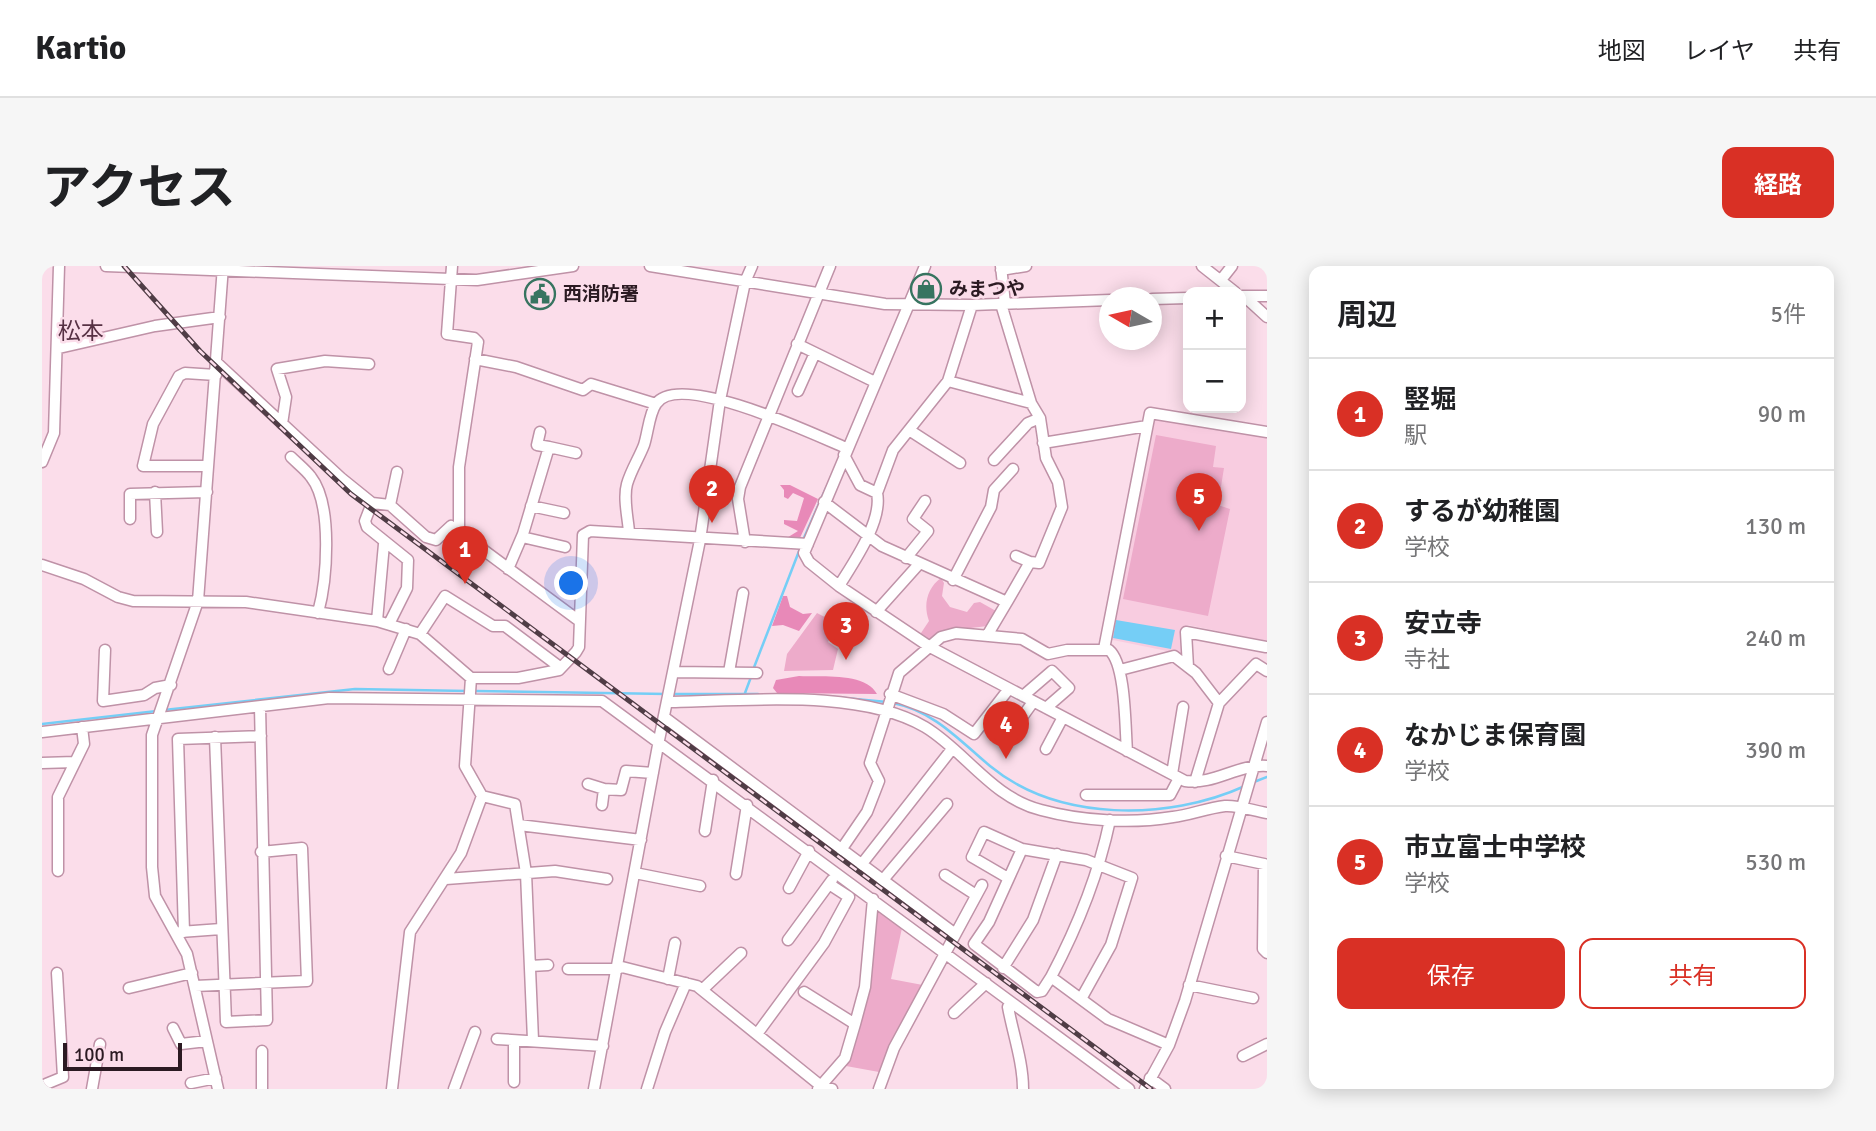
<!DOCTYPE html>
<html lang="ja">
<meta charset="utf-8">
<style>
:root{--surface:#fff;--page:#f6f6f6;--text:#202124;--muted:#757577;--line:#e0e0e0;--accent:#d93025}
body{margin:0;font-family:Signika,"Noto Sans JP",sans-serif;background:var(--page);color:var(--text)}
.controls{position:absolute;right:21px;top:21px;display:grid;overflow:hidden;border-radius:14px;box-shadow:0 4px 18px #0003}
.controls button{width:63px;height:63px;display:grid;place-items:center;padding:0;border:0;border-bottom:2px solid var(--line);background:var(--surface);color:var(--text);font:35px sans-serif}
.compass{position:absolute;left:1057px;top:21px;width:63px;height:63px;border-radius:50%;background:var(--surface);box-shadow:0 4px 18px #0003;rotate:279deg}
.scale{position:absolute;left:21px;bottom:18px;width:119px;box-sizing:border-box;padding-left:7px;border:4px solid #2b1a22;border-top:0;font-size:19px;line-height:24px;white-space:nowrap;color:#2b1a22;-webkit-text-stroke:5px #fbddea;paint-order:stroke}
.you{position:absolute;left:530px;top:318px;width:24px;height:24px;margin:-18px;border:5px solid #fff;border-radius:50%;background:#1a73e8;box-shadow:0 0 0 10px #1a73e833}
.badge{display:grid;place-items:center;width:46px;height:46px;border-radius:50%;background:var(--accent);color:#fff;font-size:23px;font-weight:700}
.pin{position:absolute;translate:-50% -58px;filter:drop-shadow(0 2px 4px #0008)}
.pin::after{content:'';position:absolute;top:37px;width:24px;height:21px;background:inherit;clip-path:polygon(0 0,100% 0,50% 100%)}
.list{margin:0;padding:0;list-style:none}
h2{display:flex;justify-content:space-between;align-items:center;height:91px;margin:0;padding:0 28px;font-size:30px}
h2 small{font-size:23px;font-weight:400;color:var(--muted)}
.list li{display:grid;grid-template-columns:46px 1fr auto;gap:21px;align-items:center;box-sizing:border-box;height:112px;padding:0 28px;border-top:2px solid var(--line)}
.list b{display:block;font-size:26px;white-space:nowrap}
.list p{margin:0;font-size:23px;white-space:nowrap;color:var(--muted)}
.list em{font-size:23px;font-style:normal;color:var(--muted)}
.actions{display:flex;gap:14px;padding:21px 28px}
.actions a{flex:1;padding:16px 0;border:2px solid var(--accent);border-radius:14px;text-align:center;font-size:24px;color:var(--accent)}
.actions .main{background:var(--accent);color:#fff}
.map{position:relative;flex:none;width:1225px;height:823px;overflow:hidden;border-radius:14px}
header{display:flex;align-items:center;gap:42px;box-sizing:border-box;height:98px;padding:0 35px;background:var(--surface);border-bottom:2px solid var(--line)}
header strong{font-size:33px}
nav{display:flex;gap:38px;margin-inline-start:auto;font-size:24px}
.intro{display:flex;align-items:center;justify-content:space-between;box-sizing:border-box;height:168px;padding:0 42px}
h1{margin:0;font-size:49px}
.button{padding:18px 32px;border-radius:14px;background:var(--accent);color:#fff;font-size:24px;font-weight:700}
main{display:flex;gap:42px;padding:0 42px}
aside{flex:1;background:var(--surface);border-radius:14px;box-shadow:0 4px 18px #0003}
.map>svg:first-child{display:block}
.built{fill:#f8cce0}
.green{fill:#edabca}
.forest{fill:#e889b8}
.water{fill:#75cef6}
.lines{fill:none;stroke-linecap:round;stroke-linejoin:round}
.stream{stroke:#75cef6;stroke-width:2.5}
.minor-casing{stroke:#bf92a7;stroke-width:13}
.minor{stroke:#fff;stroke-width:10}
.rail-casing{stroke:#503d46;stroke-width:5}
.rail{stroke:#fbddea;stroke-width:2.5;stroke-dasharray:8;stroke-linecap:butt}
.labels{text-anchor:middle;dominant-baseline:central;stroke-width:5;stroke-linejoin:round;paint-order:stroke}
.poi-label{font-size:19px;font-weight:bold;fill:#2b1a22;stroke:#fbddea;text-anchor:start}
.quarter-label{font-size:23px;fill:#573144;stroke:#fbddea}
</style>
<header>
<strong>Kartio</strong>
<nav><a>地図</a><a>レイヤ</a><a>共有</a></nav>
</header>
<div class="intro"><h1>アクセス</h1><a class="button">経路</a></div>
<main>
<div class="map">
<svg width="1225" height="823" viewBox="0 0 1225 823">
<rect width="100%" height="100%" fill="#fbddea"/>
<path class="built" d="M1112,152L1225,170V375L1146,359L1139,362L1140,388L1066,373Z"/>
<path class="green" d="M1114,169L1174,180L1171,201L1182,202L1176,239L1188,243L1166,350L1081,333Z
M899,312L902,317L900,330L908,341L925,346L932,337L938,336L954,345L946,360L903,365L885,376L877,370L887,355C881,339 885,322 899,312Z
M775,347L796,358L786,376L796,383L791,404L742,405L745,388Z
M836,641L860,662L849,713L886,720L837,806L804,800L823,741Z"/>
<path class="forest" d="M738,219H748L776,233L757,274L743,273L756,265L742,258V254L755,255L762,232L751,227L746,233L742,231V224Z
M741,330H745L748,341L761,348L770,347L757,365L741,359L730,360Z
M757,410C778,411 824,406 835,428L735,427L731,422L734,414Z"/>
<path class="water" d="M1074,354L1133,364L1129,383L1071,372Z"/>
<g class="lines">
<path class="stream" d="M761,274L784,222
M711,404L759,280
M432,425L625,428
M703,427L709,411
M631,428H716
M792,431L845,436
M851,437C892,445 918,475 948,500C1016,556 1126,555 1203,520
M122,444L313,423L425,425
M0,458L115,445
M1212,516L1225,511"/>
<g class="minor-casing">
<path id="minor" d="M64,0L435,14L531,0
M410,0L405,68L432,72L436,76L417,201V265
M608,0L843,38L930,39L1068,34
M883,0L762,287L767,296L797,320L888,381L1143,515C1173,519 1195,498 1225,500
M959,0L963,38
M1160,0L1193,26
M959,4L984,0
M1179,14L1190,0
M1200,30H1225
M1202,30L1225,51
M1110,33L1146,32
M755,78L833,116
M17,82L113,60L178,51
M433,93L474,101L541,124L549,118L614,138
M175,97L299,212L330,237L348,239
M906,115L989,137
M756,125L773,87
M240,158L244,131L235,103L283,95L327,98
M867,164L918,197
M498,166L495,179L507,181
M1001,177L1105,160
M802,189L818,219L835,227
M249,191C256,198 264,204 269,211C291,239 285,314 276,347
M952,194L986,157L998,152
M0,196L12,167L17,0
M166,200H101L111,158L137,110L143,107L174,109
M355,206L348,239L384,271L394,274L409,260L536,354
M113,226L115,266
M782,236L840,280L965,336L988,296L997,297L1020,241L1016,216L1004,192L998,152L989,137L959,38
M330,237L323,255L325,261L366,294L365,322L347,358
M489,240L522,247
M88,253V228L165,226
M587,266C586,252 581,232 585,218C589,204 597,192 602,179C606,167 607,148 614,138C636,104 774,169 804,182
M480,271L523,281
M703,276L696,233L698,221L788,0
M974,290L988,296
M864,292L886,265L871,253L883,235
M0,299L42,313L76,331L91,335L204,336L335,355L378,368L429,412H476L517,404L534,386L537,381L541,269L548,265L766,278
M466,303L481,268L507,181L534,187
M911,314L949,241L952,224L971,203
M797,320C811,297 841,255 835,227L851,184L906,115L930,39
M834,346L877,298
M335,355L342,278
M378,368L403,330L451,360H463L519,402
M946,368L965,336
M1062,383L1108,147L1225,166
M63,384L61,435L102,429L113,422L129,419
M1146,401L1144,366L1224,381
M347,403L364,363
M1078,404L1132,390L1154,407L1177,437
M632,406L715,407
M687,406L701,327
M848,428L901,448L932,468L966,424
M981,430L1010,405L1027,422L1004,442
M626,436C702,435 817,422 883,461C923,485 950,532 999,544C1040,555 1089,558 1131,551C1148,549 1165,542 1183,540C1196,539 1212,545 1225,547
M622,451L912,667
M973,461L991,436
M0,466L287,432L560,435L1087,823
M173,471L184,756L225,754L218,441
M1004,483L1021,451
M0,497L33,496
M1130,508L1141,441
M1153,516L1177,437L1214,398L1225,405
M546,518L562,523
M1044,529H1128L1137,512
M440,530L473,538L484,607L491,774
M560,539L562,523L579,524L584,505L611,507
M1068,554C1056,611 1036,660 1009,711L1066,753L1127,779
M477,559L599,574
M663,565L671,514
M980,583L947,656L932,678L995,726L1000,725L1009,711
M799,584L825,546L837,515L828,497L857,407L899,371L914,367L980,373L1006,388L1025,384H1067C1084,398 1083,461 1085,485
M1184,590L1222,598L1221,683L1225,687
M819,599L910,483
M16,605V531L42,478L40,461
M593,607L658,620
M694,608L705,539
M903,609L934,629
M966,612L930,591L942,566L980,583L1044,594L1090,612L1069,679L1039,733
M404,613L513,605L565,613
M840,615L905,538
M747,622L767,585
M138,666L179,663
M142,666L136,473L219,470
M746,674L790,614
M488,700L506,699
M576,700L655,720L779,820L790,823
M961,702L991,654L1015,588
M526,703H576
M626,713L633,677
M1147,719L1211,732
M153,720L265,715L260,582L219,586
M87,722L150,707
M660,724L699,687
M762,726L813,758
M968,736L966,741C971,768 981,796 981,823
M912,747L944,717
M131,762L139,778L165,775
M715,768L782,677L807,631L787,618
M455,773L561,780
M472,775V816
M220,785V823
M1201,790L1225,778
M1108,812L1123,823
M149,817L174,812
M4,818L21,811L15,707
M50,823L58,778
M176,823L145,688L113,630L110,601V469L156,335L181,0
M350,823L368,666L419,587L440,530L423,500L429,412
M412,823L433,766
M552,823L617,474L658,274L678,134L703,16L710,0
M605,823L623,766L644,717
M776,823L803,792L813,758L823,721L831,633
M837,823L852,782L940,619
M1103,823L1127,779L1143,735L1225,456"/>
</g>
<use href="#minor" class="minor"/>
<g class="rail-casing">
<path id="rail" d="M82,0L158,85L309,228L1109,823"/>
</g>
<use href="#rail" class="rail"/>
</g>
<defs>
<g id="shop-ring" transform="scale(1.575)"><circle r="9.5" fill="#fbddea" stroke="#377460" stroke-width="1.5"/><path d="M-5-2.5h2.3a2.7 3.5 0 0 1 5.4 0H5L5.5 6h-11ZM-1.5-2.5h3a1.5 2.3 0 0 0-3 0Z" fill="#377460"/></g>
<g id="civic-ring" transform="scale(1.575)"><circle r="9.5" fill="#fbddea" stroke="#377460" stroke-width="1.5"/><path d="M-.6-6.5H3V-4.5H.6V-3L4-1V1h2V6H-6V1h2V-1L-.6-3ZM-1.2 2.5V6h2.4V2.5Z" fill="#377460"/></g>
</defs>
<g fill-rule="evenodd">
<use href="#shop-ring" x="884" y="23"/>
<use href="#civic-ring" x="498" y="28"/>
</g>
<g class="labels">
<g class="poi-label">
<text x="907" y="23">みまつや</text>
<text x="521" y="28">西消防署</text>
</g>
<g class="quarter-label">
<text x="39" y="65">松本</text>
</g>
</g>
</svg>
<div class="controls">
<button>+</button>
<button>−</button>
</div>
<svg class="compass" viewBox="-18 -18 36 36"><path d="M0-13l5 13h-10z" fill="#e53935"/><path d="M0 13l5-13h-10z" fill="#757577"/></svg>
<div class="scale">100 m</div>
<div class="you"></div>
<div class="pin badge" style="left:423px;top:318px">1</div>
<div class="pin badge" style="left:670px;top:257px">2</div>
<div class="pin badge" style="left:804px;top:394px">3</div>
<div class="pin badge" style="left:964px;top:493px">4</div>
<div class="pin badge" style="left:1157px;top:265px">5</div>
</div>
<aside>
<h2>周辺<small>5件</small></h2>
<ul class="list">
<li><span class="badge">1</span><div><b>竪堀</b><p>駅</p></div><em>90 m</em></li>
<li><span class="badge">2</span><div><b>するが幼稚園</b><p>学校</p></div><em>130 m</em></li>
<li><span class="badge">3</span><div><b>安立寺</b><p>寺社</p></div><em>240 m</em></li>
<li><span class="badge">4</span><div><b>なかじま保育園</b><p>学校</p></div><em>390 m</em></li>
<li><span class="badge">5</span><div><b>市立富士中学校</b><p>学校</p></div><em>530 m</em></li>
</ul>
<div class="actions"><a class="main">保存</a><a>共有</a></div>
</aside>
</main>
